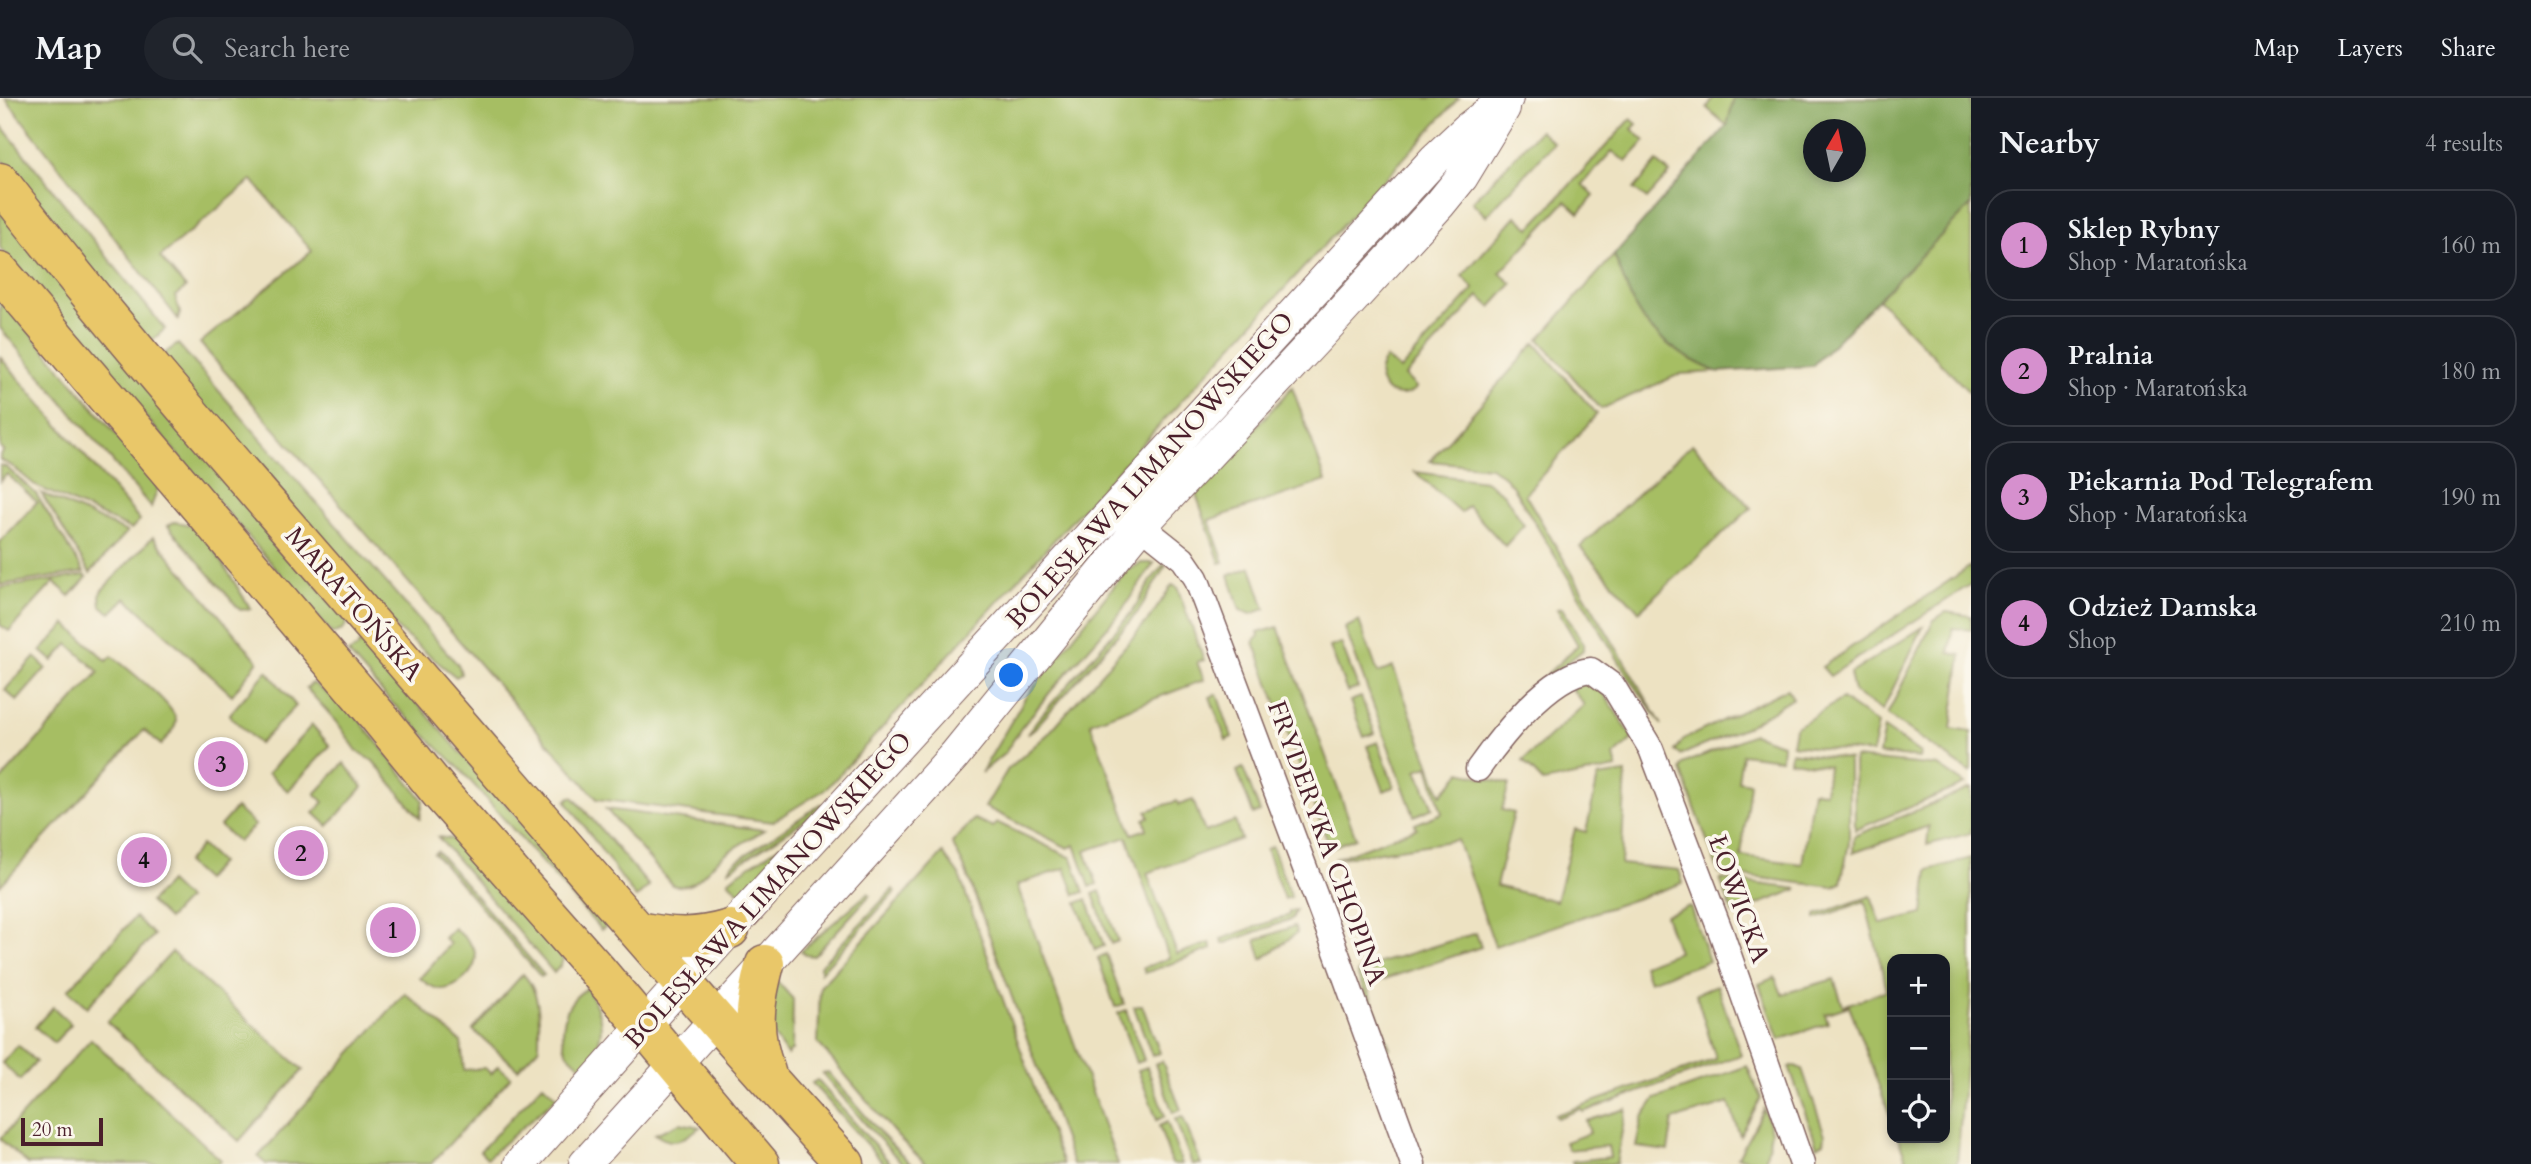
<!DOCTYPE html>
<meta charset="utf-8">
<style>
:root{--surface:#171b24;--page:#20242c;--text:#f1f3f6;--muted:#9ea1a6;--line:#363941;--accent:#d690ce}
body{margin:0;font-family:Cardo,serif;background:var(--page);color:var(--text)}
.controls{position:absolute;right:21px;bottom:21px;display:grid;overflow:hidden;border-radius:14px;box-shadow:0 4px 10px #0003}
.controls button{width:63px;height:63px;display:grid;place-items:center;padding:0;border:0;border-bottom:2px solid var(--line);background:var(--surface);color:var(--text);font:35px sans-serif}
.compass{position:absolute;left:1803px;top:21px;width:63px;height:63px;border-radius:50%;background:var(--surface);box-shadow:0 4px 10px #0003;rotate:9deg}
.scale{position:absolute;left:21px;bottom:18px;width:82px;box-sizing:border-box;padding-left:7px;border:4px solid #4a1f2b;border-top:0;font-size:19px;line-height:24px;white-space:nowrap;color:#4a1f2b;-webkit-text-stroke:5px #fbf7ec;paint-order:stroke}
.you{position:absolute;left:1012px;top:578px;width:24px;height:24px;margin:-18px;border:5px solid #fff;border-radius:50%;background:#1a73e8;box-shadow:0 0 0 10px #1a73e833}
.badge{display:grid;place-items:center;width:46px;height:46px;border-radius:50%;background:var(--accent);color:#111;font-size:23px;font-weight:700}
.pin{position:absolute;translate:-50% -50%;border:4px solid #fff;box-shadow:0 2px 7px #0006}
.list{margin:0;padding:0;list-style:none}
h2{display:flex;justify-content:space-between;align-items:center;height:91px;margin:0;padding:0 28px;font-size:30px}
h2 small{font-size:23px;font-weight:400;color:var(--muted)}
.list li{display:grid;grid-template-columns:46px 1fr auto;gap:21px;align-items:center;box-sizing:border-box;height:112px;margin:0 14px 14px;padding:0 14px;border:2px solid var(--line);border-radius:28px}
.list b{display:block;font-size:26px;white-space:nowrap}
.list p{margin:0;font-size:23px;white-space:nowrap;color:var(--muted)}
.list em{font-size:23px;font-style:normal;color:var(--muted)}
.icon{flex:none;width:38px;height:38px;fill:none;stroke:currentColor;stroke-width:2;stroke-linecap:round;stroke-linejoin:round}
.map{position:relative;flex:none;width:1971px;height:1066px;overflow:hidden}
header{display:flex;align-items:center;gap:42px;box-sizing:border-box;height:98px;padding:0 35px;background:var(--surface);border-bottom:2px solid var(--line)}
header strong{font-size:33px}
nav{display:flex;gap:38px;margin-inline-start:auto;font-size:24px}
.search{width:490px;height:63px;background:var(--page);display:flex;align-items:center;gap:18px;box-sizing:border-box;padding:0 24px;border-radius:38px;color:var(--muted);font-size:26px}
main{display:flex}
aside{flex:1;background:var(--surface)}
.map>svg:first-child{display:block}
.green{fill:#a6be64;stroke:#786e48;stroke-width:2}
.forest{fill:#84a55a;stroke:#676242;stroke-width:2;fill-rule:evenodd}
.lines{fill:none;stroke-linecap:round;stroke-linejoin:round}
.minor-casing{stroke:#836360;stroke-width:27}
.tertiary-casing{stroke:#836360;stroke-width:34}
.primary-casing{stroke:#836360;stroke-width:41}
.minor{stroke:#fff;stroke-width:24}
.tertiary{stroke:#fff;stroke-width:32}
.primary{stroke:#e9c769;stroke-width:38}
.labels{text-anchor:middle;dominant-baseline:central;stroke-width:7;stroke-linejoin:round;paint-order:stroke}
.street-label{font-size:26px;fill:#4a1f2b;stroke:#fbf7ec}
</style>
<header>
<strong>Map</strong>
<div class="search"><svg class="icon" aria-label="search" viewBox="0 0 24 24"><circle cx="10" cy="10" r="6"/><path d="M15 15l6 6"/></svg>Search here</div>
<nav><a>Map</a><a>Layers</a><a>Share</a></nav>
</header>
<main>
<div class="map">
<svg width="1971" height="1066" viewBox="0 0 1971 1066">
<rect width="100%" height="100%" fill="#fbf7ec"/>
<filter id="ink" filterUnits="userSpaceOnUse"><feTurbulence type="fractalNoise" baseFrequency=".0143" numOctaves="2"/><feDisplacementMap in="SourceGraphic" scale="14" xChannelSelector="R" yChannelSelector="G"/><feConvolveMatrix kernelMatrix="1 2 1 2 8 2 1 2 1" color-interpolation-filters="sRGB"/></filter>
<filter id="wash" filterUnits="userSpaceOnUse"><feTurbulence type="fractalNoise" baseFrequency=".00686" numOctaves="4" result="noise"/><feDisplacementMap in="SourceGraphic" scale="28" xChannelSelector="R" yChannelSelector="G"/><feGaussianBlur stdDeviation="1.57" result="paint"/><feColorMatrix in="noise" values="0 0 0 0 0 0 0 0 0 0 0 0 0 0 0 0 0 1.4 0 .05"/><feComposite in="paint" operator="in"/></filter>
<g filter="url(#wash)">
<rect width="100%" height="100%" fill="#ede2c2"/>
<path class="green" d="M5,0H1459L827,690L772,724L597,701L200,245L312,153L252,82L160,159L186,190L175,198L180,215L178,221Z
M1713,0H1734L1727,28L1707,10Z
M1631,21L1637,26L1632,31L1645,43L1626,64L1612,53L1582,86L1594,98L1579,115L1566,103L1500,175L1512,186L1491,209L1479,198L1405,278L1417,290C1407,299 1397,299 1386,292C1377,281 1377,271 1386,260L1400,272L1474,191L1462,178L1516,118L1530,130Z
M0,26L165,231L149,245L0,59Z
M1540,32L1554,45L1486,118L1472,104Z
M1657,64L1670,75L1647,101L1634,91Z
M1971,107V296L1878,201Z
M0,108L347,524L343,532L332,536L0,150Z
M1614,157C1621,174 1627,192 1635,209C1651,239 1686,261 1717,274L1680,276L1601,311L1539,241Z
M0,199L154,381L158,390L151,409L0,230Z
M1535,245L1597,316L1525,396L1662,627L1628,578L1513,389L1502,376L1490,369L1430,363Z
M178,246L459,568L461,576L456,579L396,530L162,260L165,255Z
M0,259L140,422L131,431L36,388L12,368L0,362V357L4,353L0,349Z
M1292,289L1326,383L1209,422L1224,464L1220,465L1196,396Z
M1692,346L1751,410L1639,513L1580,449Z
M0,367L6,369L36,396L84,474L0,487V444L37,404L7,376L0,383Z
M1415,374L1485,383L1504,396L1524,427L1505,448L1468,408L1461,415Z
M41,395L127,434L90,475Z
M174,424C180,425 186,425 191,428C211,439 237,491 251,511L240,512L168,428Z
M153,439L258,563L232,597L126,500L111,515L101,508L100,498L101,493Z
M1141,465H1154L1120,515L1051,593L1021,630L1005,655L981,675L1025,600L1126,473Z
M1164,466L1166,467L1138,514L1035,630L1027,636L1037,622L1132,514L1152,481Z
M1971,468V486L1830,578L1822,569Z
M1251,469L1265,511L1251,516L1240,512L1229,477Z
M85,477L87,479L70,498L54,484L9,533L0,527V490Z
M1172,487L1177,489L1204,562L1197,564L1204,582L1090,625L1132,736L1147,731L1144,721L1149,719L1147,713L1177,703L1179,707L1193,702L1205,734L1235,723L1241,741L1147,775L1177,856L1210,845L1212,851L1145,875L1143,870L1169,860L1127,739L1085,753L1097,786L1090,789L1075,747L1068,750L985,709L1008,671L1048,636L1150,520Z
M1562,510L1583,545V552L1545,582L1543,580L1578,547L1557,511Z
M1946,514L1971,518V532L1953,530L1949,555L1961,557L1951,631L1971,634V675L1887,617L1934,522Z
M1359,523L1378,575L1393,569L1441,697L1461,674L1509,686L1502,712L1514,715L1496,788L1556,803L1575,731L1586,734L1598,679L1626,675L1621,766L1679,772L1683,785L1495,848L1457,742L1334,761L1417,730L1415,726L1442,715L1428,668L1417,672L1433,710L1414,718L1345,530Z
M66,526L107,563L112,558C125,569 178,609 176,624C175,633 166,640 161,647L144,632L0,788V683L99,574L68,546L53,563L41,553Z
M1278,529L1356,740L1330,750L1254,544L1259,538L1258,535Z
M1923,529L1882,613L1854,594L1850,576Z
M362,542L610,825L601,832L460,671L390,603L348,555L357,550Z
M1341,545L1358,590L1347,594L1330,549Z
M35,559L46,570L17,603L5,592Z
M267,573L296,608L259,646L229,617Z
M1587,583L1602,593L1633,640L1614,658L1617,670L1543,684L1523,663L1584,607L1572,591Z
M313,585L353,614L423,702L420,720L373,663L357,653L337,624L306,590Z
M1787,591L1793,600L1748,628L1681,657L1675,653L1684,641Z
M1217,596L1232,639L1226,642L1210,599Z
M1361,599L1375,635L1364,639L1350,603Z
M1842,601L1878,626L1872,655L1792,647L1795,630Z
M312,627L330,648L288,693L268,675Z
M1884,630L1920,655L1919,660L1879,656Z
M1753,636L1782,646L1781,661L1742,656L1738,683L1750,685L1741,758L1802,766L1813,693L1825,694L1828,668L1790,663L1791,654L1849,661V745L1841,785L1833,789L1719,775L1681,672L1683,666Z
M1378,644L1394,689L1384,693L1367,648Z
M1854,660L1938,668L1965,686L1855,732Z
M344,665L363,689L328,728L314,715L324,704L315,696Z
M1243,670L1260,714L1253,716L1237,673Z
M1971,690V735L1927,747L1929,728L1853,755L1854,738Z
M570,699L574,700L649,788L636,800L566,703Z
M821,706L825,709L729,772L732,766Z
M236,710L255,727L238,744L220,728Z
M606,711L764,732C750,741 734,749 721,759C705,772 696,794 672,787Z
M974,721L993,729L998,725L1072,760L1084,794L1075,797L1065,770L1017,787L1118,1066H1073L965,771L952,745Z
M438,739L453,741L464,747L563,861L561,867L554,875Z
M794,739L742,797L728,783L734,778Z
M201,747L220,765L205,782L186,765Z
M1272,748L1291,799L1284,801L1266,751Z
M437,753L544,877L541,879L434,755Z
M943,755L959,777L1042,1012L1063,1066H926L897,1038L818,945L820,889Z
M1971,760V895L1957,1066L1923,1064L1908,1066L1898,1040H1945V861H1892V1023L1849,908L1825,916L1828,925L1779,942L1759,886L1775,879L1782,896L1834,881L1843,908L1887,892L1865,803L1816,821V817L1871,798L1881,826L1923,816L1928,772Z
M1720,781L1798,791L1733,816Z
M169,784L187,801L168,821L150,804Z
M893,791L895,794L820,875V868Z
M1100,793L1118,843L1111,846L1093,796Z
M868,795L870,797L814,858L806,857L801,853Z
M1087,801L1104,848L1095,852L1077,805Z
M1690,808L1709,863L1649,883L1643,867L1678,854L1665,817Z
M1296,812L1292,821L1223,846L1221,841L1289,817V814Z
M135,819L154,837L87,909L68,892Z
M1294,828L1297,835L1262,861L1256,842Z
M454,830C460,836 469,842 473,850C484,868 458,892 440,891C432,890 426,885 420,880L450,846L444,840Z
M1476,835L1481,849L1376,884L1370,868Z
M172,854L303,972L239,1043L107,924Z
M1106,856L1124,906L1115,909L1098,860Z
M1361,873L1390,950L1386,951L1357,875Z
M523,876C542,896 539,923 539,949L518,971L473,932Z
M776,882L793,901L792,952L787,957L771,934Z
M1717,887L1741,957L1583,1014L1581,1011L1557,1020L1555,1017L1716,961L1696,896Z
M587,890C606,921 606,941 584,971C579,966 572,961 568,955C559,942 563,913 574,901C577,897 583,893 587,890Z
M405,895L461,944L464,972L485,970L491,976L498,968L511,979L431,1066H266L258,1059Z
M1142,907L1160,955L1152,958L1134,909Z
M53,909L71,926L54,945L35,929Z
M1126,912L1144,962L1136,965L1118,915Z
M91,941L221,1062L218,1066H28L0,1041Z
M18,947L36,964L20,982L2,965Z
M1162,963L1181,1012L1173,1015L1155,966Z
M1747,968L1761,1000L1740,1038L1729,1005L1673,1022L1668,1053L1636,1049L1642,1020L1655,1001Z
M1795,968L1802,971L1825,1037L1824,1044L1817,1048L1789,969Z
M1147,969L1165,1018L1157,1022L1138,972Z
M828,974L881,1036L911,1066H903L869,1030L822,975Z
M817,982L891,1066H884L812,985Z
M543,986L557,999L487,1060L480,1053Z
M1626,1011L1616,1066H1573L1572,1063L1610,1059L1608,1048L1568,1052L1565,1044L1590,1035L1586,1023Z
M1764,1011L1771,1033L1765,1065L1738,1059Z
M1183,1019L1201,1066H1192L1175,1021Z
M1167,1024L1182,1066H1172L1159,1028Z
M680,1025L700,1029C684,1041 674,1050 655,1036Z"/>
<path class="forest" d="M1734,0H1971V107L1812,268L1717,274C1686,261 1651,239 1635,209C1627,192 1621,174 1614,157L1727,28ZM1814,32H1856V74H1814Z"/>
</g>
<g filter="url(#ink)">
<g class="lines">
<g class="minor-casing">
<path id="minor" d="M1129,418L1183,461L1196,480L1329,834L1413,1066
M1478,671C1500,640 1550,575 1591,572L1613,588L1651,651L1722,837L1802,1066"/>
</g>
<g class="tertiary-casing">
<path id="tertiary" d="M520,1066L730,831L1434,62L1467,31L1507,0
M585,1066L954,658L1140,429L1319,238L1440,106L1462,79L1504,10"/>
</g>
<g class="primary-casing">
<path id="primary" d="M0,84C129,250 270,408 407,567C552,734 696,903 845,1066
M0,174L377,617L442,697L596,871L760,1066
M638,833C673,840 696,841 730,831
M765,866C754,907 751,934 766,974"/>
</g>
<use href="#minor" class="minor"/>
<use href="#tertiary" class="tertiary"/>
<use href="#primary" class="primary"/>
</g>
</g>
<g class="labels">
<g class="street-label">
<text transform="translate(1150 372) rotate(-48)">BOLESŁAWA LIMANOWSKIEGO</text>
<text transform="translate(354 506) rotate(49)">MARATOŃSKA</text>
<text transform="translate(1327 745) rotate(70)">FRYDERYKA CHOPINA</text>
<text transform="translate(768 792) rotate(-48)">BOLESŁAWA LIMANOWSKIEGO</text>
<text transform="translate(1739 801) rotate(70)">ŁOWICKA</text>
</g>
</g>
</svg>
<div class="controls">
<button>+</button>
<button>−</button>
<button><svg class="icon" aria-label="locate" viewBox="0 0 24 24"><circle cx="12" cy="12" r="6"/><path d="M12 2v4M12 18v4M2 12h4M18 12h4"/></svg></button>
</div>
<svg class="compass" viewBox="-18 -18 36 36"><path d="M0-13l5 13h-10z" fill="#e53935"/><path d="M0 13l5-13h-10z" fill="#9ea1a6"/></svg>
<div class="scale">20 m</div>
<div class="you"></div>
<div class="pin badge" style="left:393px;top:832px">1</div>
<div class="pin badge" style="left:301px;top:755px">2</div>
<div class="pin badge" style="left:221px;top:666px">3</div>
<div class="pin badge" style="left:144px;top:762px">4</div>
</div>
<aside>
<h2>Nearby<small>4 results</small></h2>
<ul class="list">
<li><span class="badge">1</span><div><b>Sklep Rybny</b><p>Shop · Maratońska</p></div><em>160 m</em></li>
<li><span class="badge">2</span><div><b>Pralnia</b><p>Shop · Maratońska</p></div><em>180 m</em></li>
<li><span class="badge">3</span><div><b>Piekarnia Pod Telegrafem</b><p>Shop · Maratońska</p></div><em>190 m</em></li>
<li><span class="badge">4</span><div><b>Odzież Damska</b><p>Shop</p></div><em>210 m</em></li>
</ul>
</aside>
</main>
